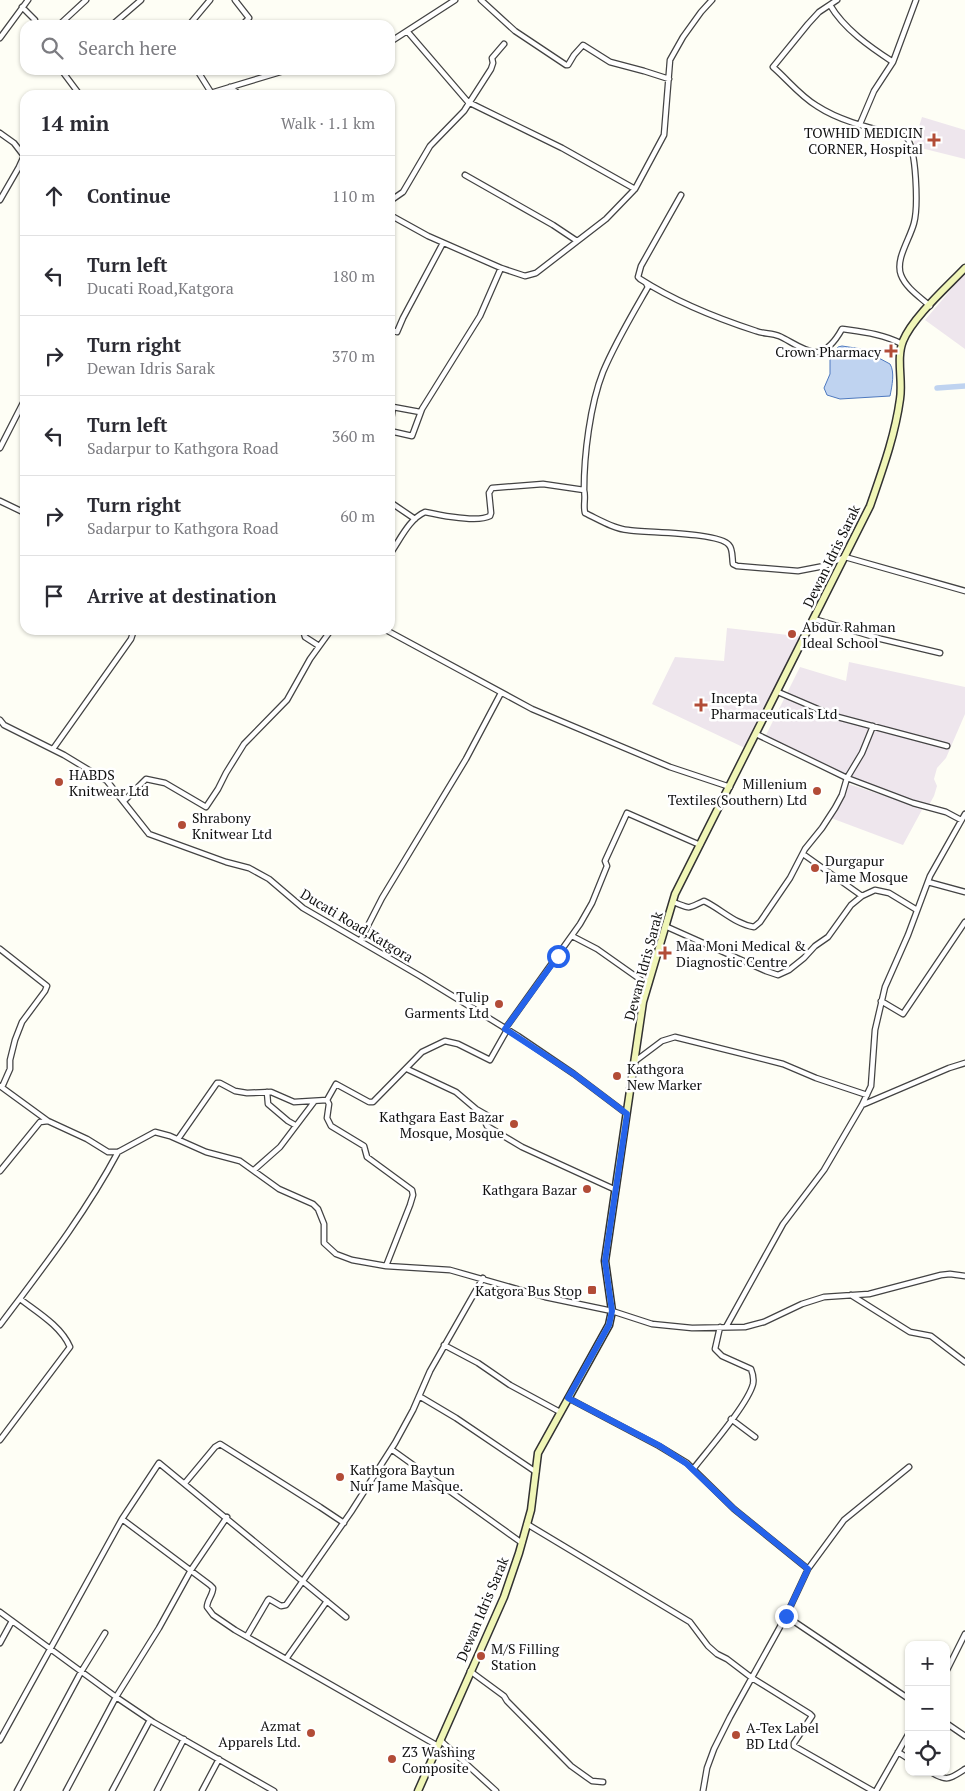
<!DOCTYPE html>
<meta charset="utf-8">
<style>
:root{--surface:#fff;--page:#f7f7f7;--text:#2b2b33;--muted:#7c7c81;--line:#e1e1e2}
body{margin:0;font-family:"PT Serif",serif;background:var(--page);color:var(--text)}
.controls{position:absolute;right:15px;bottom:15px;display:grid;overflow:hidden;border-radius:10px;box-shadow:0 1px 4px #0004}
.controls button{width:45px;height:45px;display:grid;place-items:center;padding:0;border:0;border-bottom:1px solid var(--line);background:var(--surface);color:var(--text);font:25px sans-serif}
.stop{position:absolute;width:15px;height:15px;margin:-11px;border:4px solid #2563eb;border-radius:50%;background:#fff}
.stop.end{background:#2563eb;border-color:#fff;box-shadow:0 1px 5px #0008}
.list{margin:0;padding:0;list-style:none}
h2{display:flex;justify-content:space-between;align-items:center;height:65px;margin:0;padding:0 20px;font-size:21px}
h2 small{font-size:16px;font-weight:400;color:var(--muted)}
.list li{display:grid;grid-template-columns:32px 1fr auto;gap:15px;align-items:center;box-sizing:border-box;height:80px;padding:0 20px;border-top:1px solid var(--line)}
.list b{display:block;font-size:19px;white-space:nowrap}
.list p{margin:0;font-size:16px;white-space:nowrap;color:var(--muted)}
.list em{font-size:16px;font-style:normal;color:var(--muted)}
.icon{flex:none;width:28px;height:28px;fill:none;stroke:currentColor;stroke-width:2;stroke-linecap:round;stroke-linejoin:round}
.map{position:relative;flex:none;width:965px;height:1791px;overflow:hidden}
.search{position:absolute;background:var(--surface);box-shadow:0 1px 4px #0004;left:20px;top:20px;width:375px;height:55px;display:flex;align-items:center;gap:12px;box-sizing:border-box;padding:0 18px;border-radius:15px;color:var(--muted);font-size:19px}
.panel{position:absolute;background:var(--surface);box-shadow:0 1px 4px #0004;left:20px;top:90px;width:375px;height:545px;border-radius:15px}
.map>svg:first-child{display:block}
.industrial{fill:#eee6ed}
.water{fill:#bfd3f0;stroke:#4e79bf}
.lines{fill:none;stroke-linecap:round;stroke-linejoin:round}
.canal{stroke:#bfd3f0;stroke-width:5.5}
.street-casing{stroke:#434343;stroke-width:7}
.secondary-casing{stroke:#323232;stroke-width:9}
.street{stroke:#fff;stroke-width:4.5}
.secondary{stroke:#f0f6b7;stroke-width:6}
.route{stroke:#2563eb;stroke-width:6}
.poi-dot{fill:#b24c37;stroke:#fff;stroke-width:2}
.labels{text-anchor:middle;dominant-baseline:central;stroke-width:5;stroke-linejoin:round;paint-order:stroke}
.poi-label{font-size:14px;fill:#101010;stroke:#fff;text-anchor:start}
.street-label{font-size:14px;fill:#101010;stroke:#fff}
</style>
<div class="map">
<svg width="965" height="1791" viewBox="0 0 965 1791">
<rect width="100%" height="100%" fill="#fefef5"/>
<path class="industrial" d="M922,117L965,130V159L913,146Z
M965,273V349L925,320Z
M727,628L805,637L747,749L652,704L675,657L724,661Z
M849,662L965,687V714L946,758L937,768L934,779L937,786L934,796L929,805L858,783L765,737L800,667L846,681Z
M848,784L923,808L903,845L831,818Z"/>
<path class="water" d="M842,346L862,349L890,364C895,372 892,386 890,396L840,399L827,395L824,388L830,374V360L838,347Z"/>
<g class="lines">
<path class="canal" d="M937,388L965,386"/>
<g class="street-casing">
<path id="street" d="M235,0L249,18L245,22L247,25
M481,0L515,31L566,65H568L574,55L583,45L610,62L644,71L669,79
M837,0L819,12L808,24L773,67C788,80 800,96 817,106C843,123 876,129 906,137C917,148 918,208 914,223C910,239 895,259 901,275C906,288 920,297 930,306
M830,5C844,29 870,47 893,62
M22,7L35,20L34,25
M59,25L86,0
M112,25L141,0
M189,25L210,0
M407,31L468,102L562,148L635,189
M0,38L28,0
M390,42L455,0
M63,70L62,71L80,95
M197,70L212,94
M230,87L240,95
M204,95L287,70
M860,124L874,91L893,62L916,0
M0,133L14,143L24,156L19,167
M465,175L553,225L577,241
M681,195L641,266L638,277L640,279C676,302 716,318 756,331C764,334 772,333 779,336C789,340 807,354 818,352C829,350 837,338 842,329C863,332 883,334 902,344
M0,200L19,167L25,170
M390,201L403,192L430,146L464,111L491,69L493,63L492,58L504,44
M390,215L428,236L501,268L525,276L536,273L606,219L635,189L664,135L670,60L683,37L701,12L712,0
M390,330L397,332L403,318L443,243
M390,427L393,407L420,412
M390,431L412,436L422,409L480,316L501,268
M0,448L25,399
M584,490C584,455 590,405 603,372C615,343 632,315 648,287L646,283
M0,501L25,513
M390,502L415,519
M390,554C400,540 409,519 425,512C439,515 477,523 490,516L491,513L489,493L492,488L543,484L584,490C586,498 583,505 585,513C598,519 614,529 628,530C646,533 719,532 729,545C733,549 732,558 733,564L737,566L798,571L824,566L845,557L965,591
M814,619L881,639L940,653
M303,630L305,637L319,646
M386,630L532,709L670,767L730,787
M778,692L834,716L947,746
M0,720L4,725L64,755L107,781L149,834L226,862L249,868L269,879L303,908L420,976L518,1036L574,1074L627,1114
M756,734L847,778L913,803L946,812L961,820
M53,749L131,639L134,630
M124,801L146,779L165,783L206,807L218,789L226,773L244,744L287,700L310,659L331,630
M803,854L862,896
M928,882L965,892
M673,902C692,909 686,909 704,901C721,909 735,924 754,927L760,922L790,878L805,849L822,828L835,808L842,795L847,778L862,753L873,726
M665,926L766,971L778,975L789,970L804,958L815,946L828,937L851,905L862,896L875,890L889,893L917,910
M572,936L597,949L648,985
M360,941L382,898L466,759L501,693
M0,949L47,986L45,991L22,1022L15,1040L10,1060V1069L2,1087
M881,1001L903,1014L965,922
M505,1029L580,924L592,903L607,866L605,861L627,813L700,845
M634,1062L662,1041L675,1037L783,1064L816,1078L867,1095
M407,1069L456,1092L476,1109L490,1117L486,1124L487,1126L522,1147L616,1190
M0,1086L48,1121L87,1139L108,1152H118L155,1132L170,1136L206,1152L240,1161L279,1189L313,1204L318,1209L324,1224V1243L336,1254L352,1260L386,1266L450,1270L545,1297L612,1311L652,1324L692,1328L745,1327L764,1322L802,1304L824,1297L869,1294L941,1275L950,1274L965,1276
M267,1092L268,1104L288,1121L295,1125
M327,1100L329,1104L327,1118L331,1126L364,1146L367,1157L412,1190L413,1195L410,1205L386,1266
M862,1105L949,1068L965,1063
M178,1139L217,1083H220L235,1091L247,1093L271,1092L294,1102L327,1100L336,1084L369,1102H373L422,1052L445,1041L458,1044L490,1060L507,1030
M254,1170L280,1147L314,1102
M0,1171L40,1122L48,1121
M851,1295L910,1332L931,1336L965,1362
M0,1325C42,1269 85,1214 118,1152
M726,1327L783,1224L824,1170L862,1105L871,1086L875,1030L885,987L908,935L930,876L965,814
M444,1345L478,1363L510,1385L560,1412
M419,1396L456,1418L536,1472
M568,1398L659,1446L687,1463L734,1509L808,1569L786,1616L909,1699
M731,1419L755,1437
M0,1440L70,1347C61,1326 37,1312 20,1299
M391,1449L522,1543
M694,1468C708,1450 748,1404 753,1384C754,1379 753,1374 751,1369L722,1356L715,1349L720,1327
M185,1483L215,1447L220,1444L320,1507L344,1523
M122,1519L210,1585L213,1588C213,1595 207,1600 207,1607L213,1615L235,1630L438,1746
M527,1524L690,1622L708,1646L717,1654L727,1659L752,1678L810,1714L812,1716L794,1743V1746L873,1791
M808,1569L844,1520L909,1467
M0,1612L116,1697L153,1722L274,1791
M247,1636L268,1600L269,1599L281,1606L286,1605L351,1512L395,1443L413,1410L430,1371L483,1278
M0,1643L12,1621
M286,1659L327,1601
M470,1671L504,1696L507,1701L571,1766L592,1781L603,1782
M946,1672L965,1634
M946,1723L965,1736
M0,1740L122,1519L159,1463L346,1617
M440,1740L496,1791
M898,1752L909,1759
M931,1772C947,1782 950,1779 965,1769
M17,1791L81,1672L105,1633
M66,1791L116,1697L159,1628L191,1570L227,1517
M112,1791L150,1720
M157,1791L184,1739
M202,1791L219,1759
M703,1791L707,1768L714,1749L730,1717L786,1616
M876,1791L909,1733"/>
</g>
<g class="secondary-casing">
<path id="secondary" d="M418,1791L504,1597L519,1553L531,1510L538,1453L609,1325L612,1311L605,1261L643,1002L675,894L870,506C882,471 895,436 900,399C903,381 896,358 903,341C913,317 947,287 965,268"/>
</g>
<use href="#street" class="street"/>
<use href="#secondary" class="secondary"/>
</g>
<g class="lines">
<path class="route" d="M558,956L505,1029L574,1074L627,1114L605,1261L612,1311L609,1325L568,1398L660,1446L687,1464L734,1509L808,1569L786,1616"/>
</g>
<g class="poi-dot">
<path d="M931.5 132.5h5v5h5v5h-5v5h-5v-5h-5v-5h5z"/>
<path d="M888.5 343.5h5v5h5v5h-5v5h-5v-5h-5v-5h5z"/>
<circle cx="792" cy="634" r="5"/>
<path d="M698.5 697.5h5v5h5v5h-5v5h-5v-5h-5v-5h5z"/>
<circle cx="59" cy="782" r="5"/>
<circle cx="817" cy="791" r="5"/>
<circle cx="182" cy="825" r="5"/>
<circle cx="815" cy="868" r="5"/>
<path d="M662.5 945.5h5v5h5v5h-5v5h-5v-5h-5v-5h5z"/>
<circle cx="499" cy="1004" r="5"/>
<circle cx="617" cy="1076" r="5"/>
<circle cx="514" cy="1124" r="5"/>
<circle cx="587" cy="1189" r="5"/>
<rect x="587" y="1285" width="10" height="10" rx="2.5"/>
<circle cx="340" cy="1477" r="5"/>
<circle cx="481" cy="1656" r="5"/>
<circle cx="311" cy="1733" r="5"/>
<circle cx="736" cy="1735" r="5"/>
<circle cx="392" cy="1759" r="5"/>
</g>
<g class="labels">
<g class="poi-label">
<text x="923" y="132" text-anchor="end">TOWHID MEDICIN<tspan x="923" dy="16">CORNER, Hospital</tspan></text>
<text x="881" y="351" text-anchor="end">Crown Pharmacy</text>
<text x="802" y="626">Abdur Rahman<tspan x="802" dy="16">Ideal School</tspan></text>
<text x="711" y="697">Incepta<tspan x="711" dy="16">Pharmaceuticals Ltd</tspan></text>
<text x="69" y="774">HABDS<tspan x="69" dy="16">Knitwear Ltd</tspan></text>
<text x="807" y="783" text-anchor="end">Millenium<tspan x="807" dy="16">Textiles(Southern) Ltd</tspan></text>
<text x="192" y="817">Shrabony<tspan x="192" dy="16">Knitwear Ltd</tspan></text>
<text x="825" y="860">Durgapur<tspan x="825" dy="16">Jame Mosque</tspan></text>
<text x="676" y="945">Maa Moni Medical &amp;<tspan x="676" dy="16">Diagnostic Centre</tspan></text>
<text x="489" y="996" text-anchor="end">Tulip<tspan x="489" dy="16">Garments Ltd</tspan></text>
<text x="627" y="1068">Kathgora<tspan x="627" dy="16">New Marker</tspan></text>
<text x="504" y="1116" text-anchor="end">Kathgara East Bazar<tspan x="504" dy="16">Mosque, Mosque</tspan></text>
<text x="577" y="1189" text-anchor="end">Kathgara Bazar</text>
<text x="582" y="1290" text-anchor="end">Katgora Bus Stop</text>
<text x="350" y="1469">Kathgora Baytun<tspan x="350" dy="16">Nur Jame Masque.</tspan></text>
<text x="491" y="1648">M/S Filling<tspan x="491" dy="16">Station</tspan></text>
<text x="301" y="1725" text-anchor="end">Azmat<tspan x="301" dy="16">Apparels Ltd.</tspan></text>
<text x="746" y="1727">A-Tex Label<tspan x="746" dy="16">BD Ltd</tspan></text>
<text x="402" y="1751">Z3 Washing<tspan x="402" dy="16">Composite</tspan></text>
</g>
<g class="street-label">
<text transform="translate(831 556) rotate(-64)">Dewan Idris Sarak</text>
<text transform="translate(357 925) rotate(31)">Ducati Road,Katgora</text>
<text transform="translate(643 966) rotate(-75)">Dewan Idris Sarak</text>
<text transform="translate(482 1609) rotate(-67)">Dewan Idris Sarak</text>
</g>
</g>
</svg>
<div class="controls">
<button>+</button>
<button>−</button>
<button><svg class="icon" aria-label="locate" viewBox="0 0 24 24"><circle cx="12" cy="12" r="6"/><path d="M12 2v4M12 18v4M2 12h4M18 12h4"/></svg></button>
</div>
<div class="stop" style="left:558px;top:956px"></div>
<div class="stop end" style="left:786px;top:1616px"></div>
<div class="search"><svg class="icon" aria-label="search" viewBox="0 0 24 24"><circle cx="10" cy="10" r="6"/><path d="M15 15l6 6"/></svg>Search here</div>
<section class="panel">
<h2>14 min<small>Walk · 1.1 km</small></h2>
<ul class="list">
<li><svg class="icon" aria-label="ahead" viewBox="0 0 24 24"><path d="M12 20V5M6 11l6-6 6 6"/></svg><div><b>Continue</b></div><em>110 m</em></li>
<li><svg class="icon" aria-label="left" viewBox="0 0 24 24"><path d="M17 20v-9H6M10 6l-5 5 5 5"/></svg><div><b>Turn left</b><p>Ducati Road,Katgora</p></div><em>180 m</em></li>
<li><svg class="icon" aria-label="right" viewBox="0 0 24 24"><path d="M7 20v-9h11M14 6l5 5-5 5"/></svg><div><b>Turn right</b><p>Dewan Idris Sarak</p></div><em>370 m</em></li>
<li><svg class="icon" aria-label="left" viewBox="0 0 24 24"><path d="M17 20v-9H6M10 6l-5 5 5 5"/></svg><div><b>Turn left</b><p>Sadarpur to Kathgora Road</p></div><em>360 m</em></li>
<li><svg class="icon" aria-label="right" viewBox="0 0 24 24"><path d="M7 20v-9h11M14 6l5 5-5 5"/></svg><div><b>Turn right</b><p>Sadarpur to Kathgora Road</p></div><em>60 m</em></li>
<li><svg class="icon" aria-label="arrive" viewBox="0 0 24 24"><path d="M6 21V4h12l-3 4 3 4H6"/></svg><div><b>Arrive at destination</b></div></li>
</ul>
</section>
</div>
